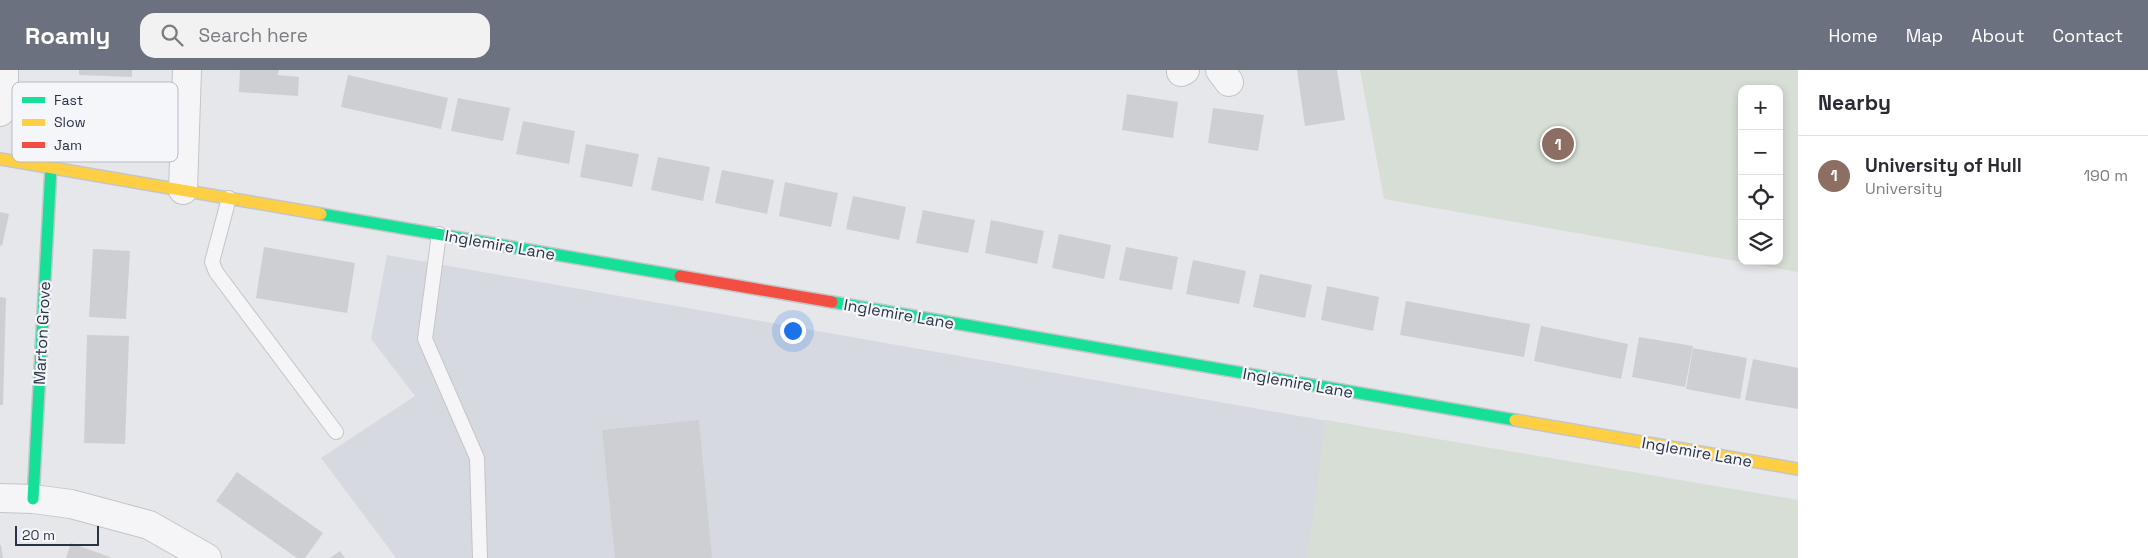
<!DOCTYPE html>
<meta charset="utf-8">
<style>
:root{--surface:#fff;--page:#f2f2f3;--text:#2b2b33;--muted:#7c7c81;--line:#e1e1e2;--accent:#6c717f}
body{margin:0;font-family:"Space Grotesk",sans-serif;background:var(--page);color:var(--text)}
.controls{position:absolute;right:15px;top:15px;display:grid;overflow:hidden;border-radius:10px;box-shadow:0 2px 8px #0003}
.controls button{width:45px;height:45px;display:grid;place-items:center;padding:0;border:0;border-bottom:1px solid var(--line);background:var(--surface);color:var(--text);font:25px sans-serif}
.scale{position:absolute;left:15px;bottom:12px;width:84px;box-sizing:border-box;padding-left:5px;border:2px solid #2a3246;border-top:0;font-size:14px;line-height:18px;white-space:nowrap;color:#2a3246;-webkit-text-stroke:4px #f4f6f9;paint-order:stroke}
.you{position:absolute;left:792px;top:260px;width:18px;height:18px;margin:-12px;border:4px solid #fff;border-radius:50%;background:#1a73e8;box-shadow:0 0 0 8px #1a73e833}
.badge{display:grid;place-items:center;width:32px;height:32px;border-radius:50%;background:var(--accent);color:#fff;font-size:16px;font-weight:700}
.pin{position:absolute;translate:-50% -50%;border:2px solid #fff;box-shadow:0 1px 5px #0006}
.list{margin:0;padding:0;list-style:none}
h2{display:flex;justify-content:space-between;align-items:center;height:65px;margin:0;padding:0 20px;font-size:21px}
h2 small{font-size:16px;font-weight:400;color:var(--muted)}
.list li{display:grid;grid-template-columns:32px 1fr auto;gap:15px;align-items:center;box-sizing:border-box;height:80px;padding:0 20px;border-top:1px solid var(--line)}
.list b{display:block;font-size:19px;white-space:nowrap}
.list p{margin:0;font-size:16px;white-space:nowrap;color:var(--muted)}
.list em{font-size:16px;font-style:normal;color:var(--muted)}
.icon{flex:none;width:28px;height:28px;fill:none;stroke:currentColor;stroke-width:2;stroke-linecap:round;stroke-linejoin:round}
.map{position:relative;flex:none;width:1798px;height:488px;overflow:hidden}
header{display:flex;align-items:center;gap:30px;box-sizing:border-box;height:70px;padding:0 25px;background:var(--accent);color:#fff}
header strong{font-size:24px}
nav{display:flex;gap:28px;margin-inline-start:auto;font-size:18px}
.search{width:350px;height:45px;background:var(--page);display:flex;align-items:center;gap:12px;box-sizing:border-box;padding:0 18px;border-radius:15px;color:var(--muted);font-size:19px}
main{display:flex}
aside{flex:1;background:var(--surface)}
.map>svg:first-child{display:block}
.built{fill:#d6dae0}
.green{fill:#d6ded5;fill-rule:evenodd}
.building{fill:#cecfd3}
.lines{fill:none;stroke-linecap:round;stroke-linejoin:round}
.lane-casing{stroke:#c4c5c8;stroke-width:16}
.street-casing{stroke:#c4c5c8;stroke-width:30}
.fast-casing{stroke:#c4c5c8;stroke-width:14}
.slow-casing{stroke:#c4c5c8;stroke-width:14}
.jam-casing{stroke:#c4c5c8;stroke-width:14}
.lane{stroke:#f5f5f7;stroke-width:14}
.street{stroke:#f5f5f7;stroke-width:28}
.fast{stroke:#16e098;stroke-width:11}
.slow{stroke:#ffcf43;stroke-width:11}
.jam{stroke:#f24e42;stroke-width:11}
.labels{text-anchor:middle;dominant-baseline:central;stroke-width:4.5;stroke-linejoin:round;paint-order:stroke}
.street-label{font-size:16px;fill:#2a3246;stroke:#f4f6f9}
.key{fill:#f4f6f9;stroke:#b7bbc3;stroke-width:1}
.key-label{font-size:14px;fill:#2a3246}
</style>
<header>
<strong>Roamly</strong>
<div class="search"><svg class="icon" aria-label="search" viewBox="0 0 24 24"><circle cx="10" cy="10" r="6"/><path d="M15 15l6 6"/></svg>Search here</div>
<nav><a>Home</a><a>Map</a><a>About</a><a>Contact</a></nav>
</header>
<main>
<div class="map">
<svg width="1798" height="488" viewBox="0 0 1798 488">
<rect width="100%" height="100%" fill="#e6e7ea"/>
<path class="built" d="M387,185L1798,434V488H396L321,388L415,326L371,269Z"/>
<path class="green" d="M1360,0H1798V202L1384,129ZM1742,19H1779V191H1742Z
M1326,350L1798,430V488H1307Z"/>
<path class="building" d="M79,0H132V7L79,5Z
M240,0H279L278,5L299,7L298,26L239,22Z
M1297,0H1337L1345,50L1305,56Z
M348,5L448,28L441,59L341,37Z
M1127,24L1178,32L1173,68L1122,60Z
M458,28L510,38L503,71L451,61Z
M1213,38L1264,45L1258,81L1208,73Z
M523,51L575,61L569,94L516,84Z
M586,74L639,84L632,117L580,107Z
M658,87L710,97L703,131L651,120Z
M722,100L774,110L767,144L715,133Z
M785,112L838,123L831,157L779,146Z
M853,126L906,137L899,170L846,159Z
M923,140L975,150L968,183L916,173Z
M0,142L9,144L2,176L0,175Z
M991,150L1044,161L1037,194L985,183Z
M1059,164L1111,175L1104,209L1052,198Z
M264,177L355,193L347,243L256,228Z
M1126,177L1178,187L1172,220L1119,210Z
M93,179L130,181L126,249L89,247Z
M1193,190L1246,201L1239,234L1186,224Z
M1260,204L1312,215L1305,248L1253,237Z
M1327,216L1379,227L1373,261L1321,250Z
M0,227L6,228L3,335H0Z
M1406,231L1530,254L1524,287L1400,265Z
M1541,256L1628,274L1621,309L1534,291Z
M87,265L129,266L125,374L84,373Z
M1639,267L1693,276L1685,317L1632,307Z
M1693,278L1747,288L1740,329L1686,319Z
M1753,289L1798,298V339L1745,330Z
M699,350L712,488H615L602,360Z
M237,402L323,463L305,488H297L216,431Z
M71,473L96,482L112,488H66Z
M0,475H1L3,488H0Z
M340,481L345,488H330Z"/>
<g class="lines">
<g class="lane-casing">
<path id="lane" d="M229,128L212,192L216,202L336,362
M439,164L425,269L477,388L480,488"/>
</g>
<g class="street-casing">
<path id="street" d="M1220,0L1229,12
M1181,2L1185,0
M0,42L4,24V0
M183,120L187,0
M0,428L33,429L71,434L149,455L207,488"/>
</g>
<g class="fast-casing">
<path id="fast" d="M321,144L680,206
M832,232L1515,350
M33,429L51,97"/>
</g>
<g class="slow-casing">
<path id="slow" d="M0,89L321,144
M1515,350L1798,399"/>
</g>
<g class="jam-casing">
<path id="jam" d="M680,206L832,232"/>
</g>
<use href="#lane" class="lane"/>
<use href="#street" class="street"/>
<use href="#fast" class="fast"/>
<use href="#slow" class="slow"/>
<use href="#jam" class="jam"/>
</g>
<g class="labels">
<g class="street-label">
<text transform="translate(500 175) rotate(10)">Inglemire Lane</text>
<text transform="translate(899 244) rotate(10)">Inglemire Lane</text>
<text transform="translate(42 263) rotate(-87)">Marton Grove</text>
<text transform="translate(1298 313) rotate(10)">Inglemire Lane</text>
<text transform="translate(1697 382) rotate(10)">Inglemire Lane</text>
</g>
</g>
<rect x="12" y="12" width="166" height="80" rx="8" class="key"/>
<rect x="22" y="27" width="23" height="6" fill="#16e098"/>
<rect x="22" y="49" width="23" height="7" fill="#ffcf43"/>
<rect x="22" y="72" width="23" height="6" fill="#f24e42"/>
<g class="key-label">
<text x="54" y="35">Fast</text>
<text x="54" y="57">Slow</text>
<text x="54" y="80">Jam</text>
</g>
</svg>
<div class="controls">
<button>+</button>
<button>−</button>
<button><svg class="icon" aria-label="locate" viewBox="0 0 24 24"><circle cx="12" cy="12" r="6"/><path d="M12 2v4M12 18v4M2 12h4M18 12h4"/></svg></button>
<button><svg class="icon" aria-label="layers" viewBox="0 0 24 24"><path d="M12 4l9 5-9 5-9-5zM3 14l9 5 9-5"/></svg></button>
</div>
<div class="scale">20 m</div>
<div class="you"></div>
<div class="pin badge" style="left:1558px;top:74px;background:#8d6e63">1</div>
</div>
<aside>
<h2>Nearby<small></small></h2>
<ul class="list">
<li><span class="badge" style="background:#8d6e63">1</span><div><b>University of Hull</b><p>University</p></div><em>190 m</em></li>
</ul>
</aside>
</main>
